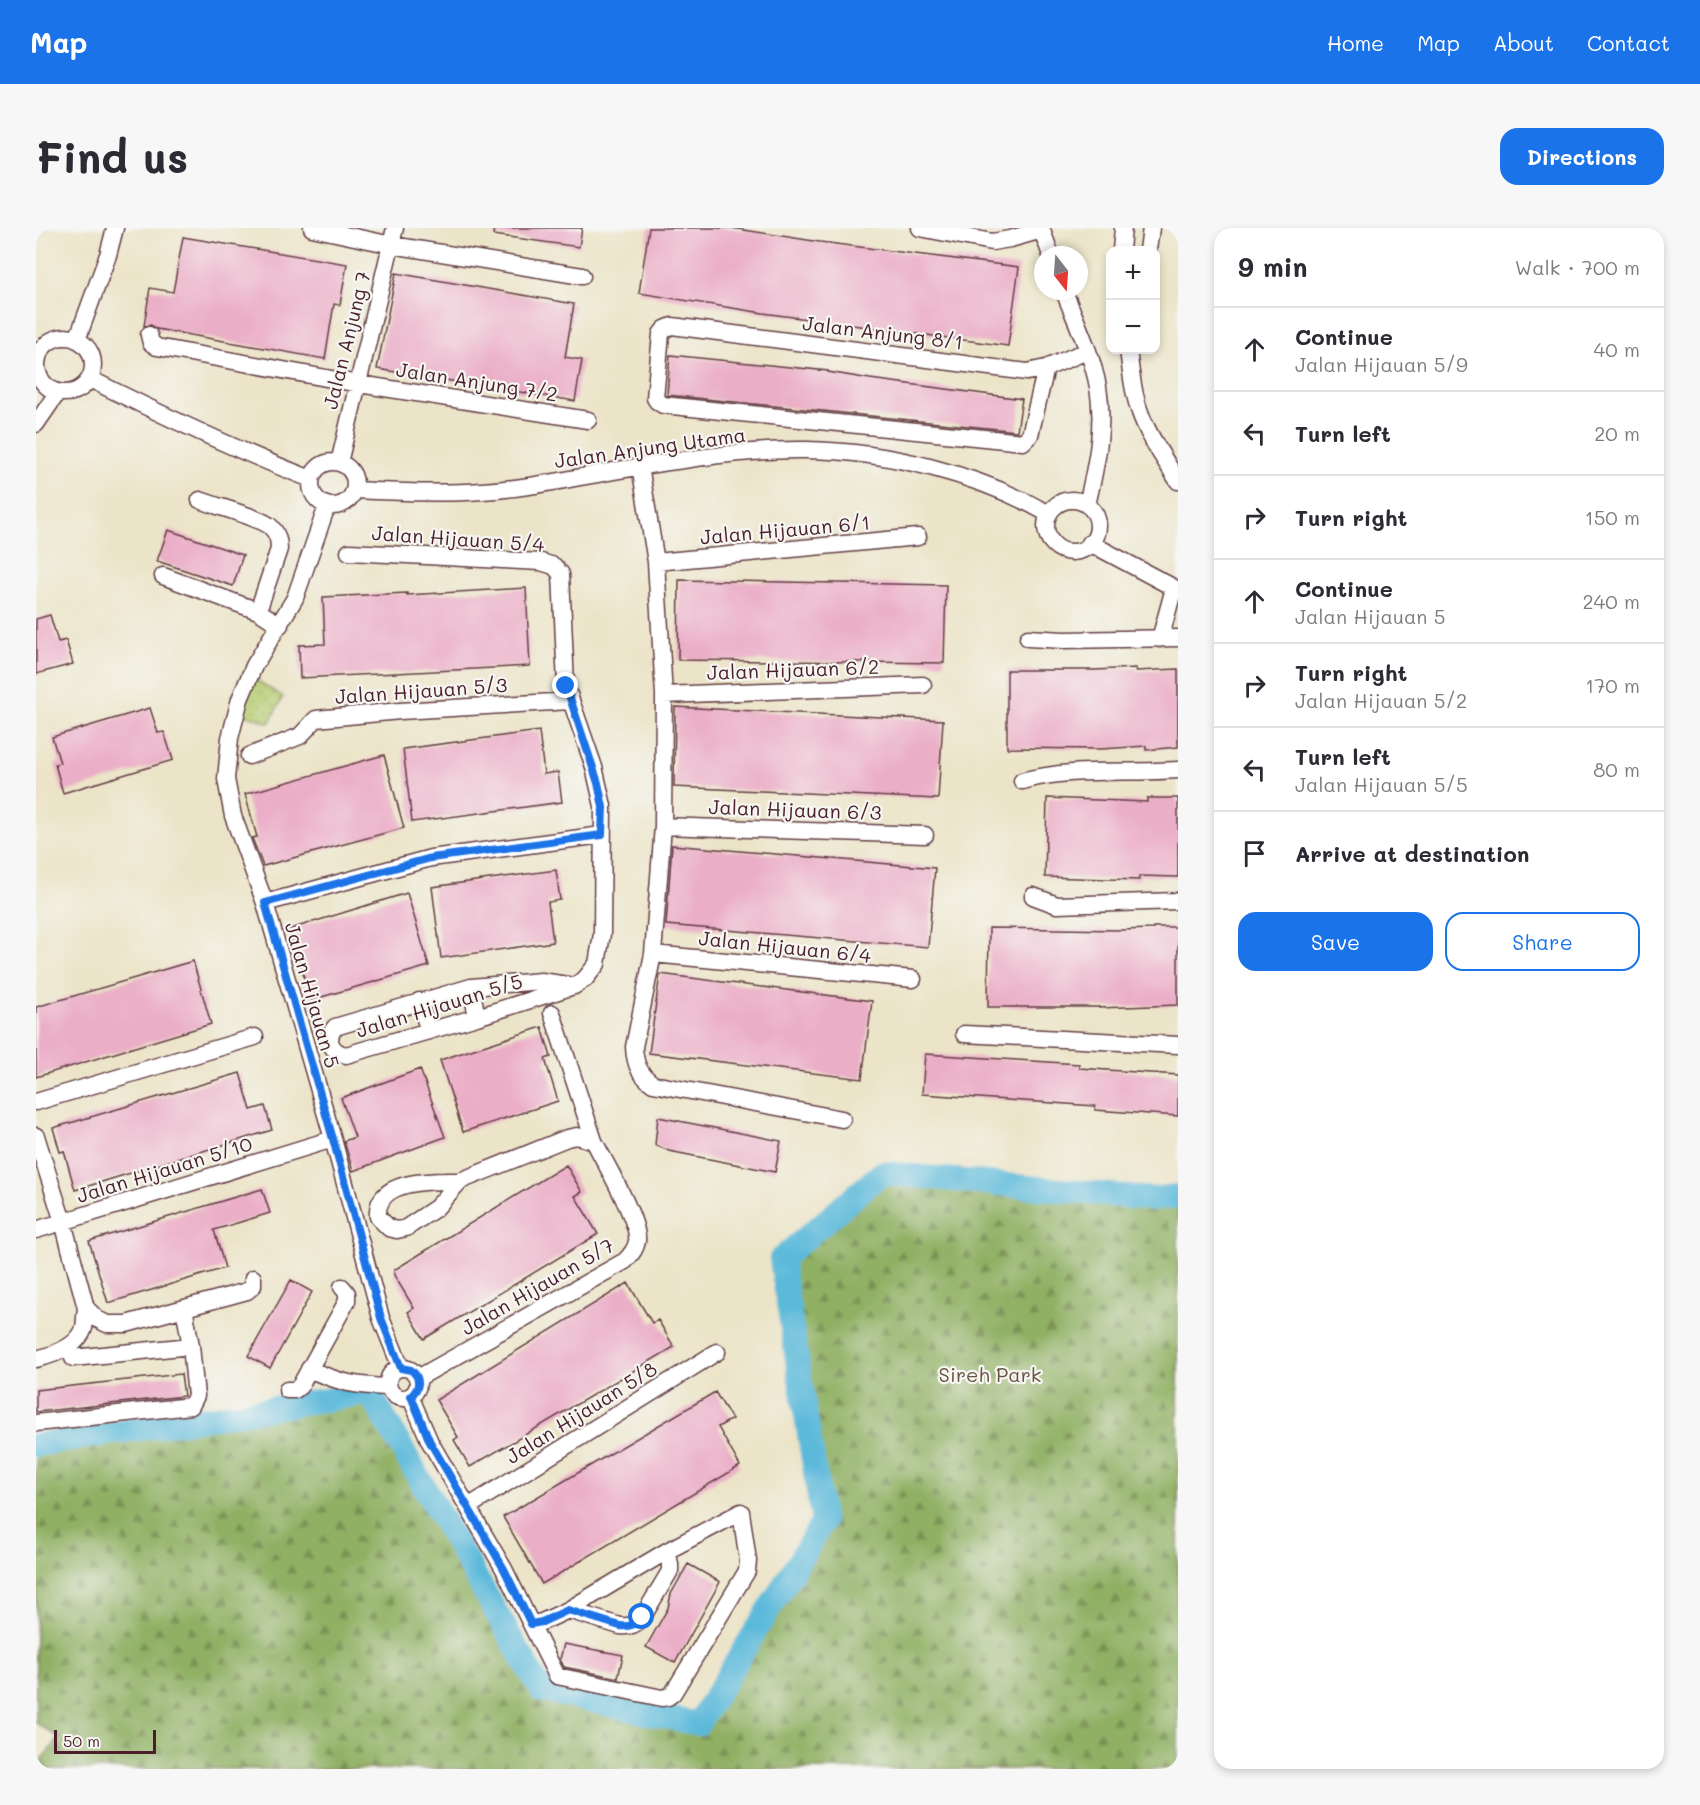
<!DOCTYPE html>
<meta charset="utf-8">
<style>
:root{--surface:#fff;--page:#f7f7f7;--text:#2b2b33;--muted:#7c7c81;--line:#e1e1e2;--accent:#1a73e8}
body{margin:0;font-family:Mali,sans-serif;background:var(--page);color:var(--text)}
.controls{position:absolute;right:18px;top:18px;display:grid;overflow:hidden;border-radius:12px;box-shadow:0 3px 9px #0003}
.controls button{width:54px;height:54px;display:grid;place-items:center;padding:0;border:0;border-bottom:2px solid var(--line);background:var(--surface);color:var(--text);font:30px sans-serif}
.compass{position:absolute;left:998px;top:18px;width:54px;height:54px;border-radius:50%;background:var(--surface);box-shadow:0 3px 9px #0003;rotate:163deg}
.scale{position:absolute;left:18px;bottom:15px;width:102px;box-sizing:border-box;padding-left:6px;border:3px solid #4a1f2b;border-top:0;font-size:16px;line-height:21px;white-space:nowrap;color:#4a1f2b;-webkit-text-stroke:4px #f6f6f2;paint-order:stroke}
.stop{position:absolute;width:18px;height:18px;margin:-14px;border:4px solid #1a73e8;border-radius:50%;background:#fff}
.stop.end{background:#1a73e8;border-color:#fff;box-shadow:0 2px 6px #0008}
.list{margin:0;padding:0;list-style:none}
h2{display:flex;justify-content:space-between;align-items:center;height:78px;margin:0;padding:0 24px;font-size:26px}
h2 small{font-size:20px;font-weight:400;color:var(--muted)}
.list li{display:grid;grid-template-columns:39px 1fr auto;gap:18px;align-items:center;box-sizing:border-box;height:84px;padding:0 24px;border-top:2px solid var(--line)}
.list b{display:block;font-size:22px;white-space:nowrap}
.list p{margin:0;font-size:20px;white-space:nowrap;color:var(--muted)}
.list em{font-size:20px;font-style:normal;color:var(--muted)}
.actions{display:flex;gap:12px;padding:18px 24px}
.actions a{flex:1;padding:14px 0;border:2px solid var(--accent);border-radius:18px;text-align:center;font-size:21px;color:var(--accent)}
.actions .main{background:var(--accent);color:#fff}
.icon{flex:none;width:33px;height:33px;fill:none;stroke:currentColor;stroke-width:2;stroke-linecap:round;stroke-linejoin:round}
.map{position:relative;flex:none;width:1142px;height:1541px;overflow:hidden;border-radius:18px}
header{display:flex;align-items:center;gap:36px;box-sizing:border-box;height:84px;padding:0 30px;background:var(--accent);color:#fff}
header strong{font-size:28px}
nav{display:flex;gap:33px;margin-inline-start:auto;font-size:21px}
.intro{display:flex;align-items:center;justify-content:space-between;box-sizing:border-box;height:144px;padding:0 36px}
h1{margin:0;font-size:42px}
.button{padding:15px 27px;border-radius:18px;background:var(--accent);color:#fff;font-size:21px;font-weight:700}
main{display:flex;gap:36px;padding:0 36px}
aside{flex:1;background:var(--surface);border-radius:18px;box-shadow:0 3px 9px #0003}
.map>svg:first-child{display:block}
.forest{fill:url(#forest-firs);stroke:#6d6847;stroke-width:1.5}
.park{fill:url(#park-dots);stroke:#80764e;stroke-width:1.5}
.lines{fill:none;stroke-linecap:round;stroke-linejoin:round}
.river{stroke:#5cb9da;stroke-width:24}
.building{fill:#ebaec7}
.minor-casing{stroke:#623d43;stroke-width:19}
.minor{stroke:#fff;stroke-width:16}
.route{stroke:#1a73e8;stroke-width:8}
.labels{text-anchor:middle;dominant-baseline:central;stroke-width:4.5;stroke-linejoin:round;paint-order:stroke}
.street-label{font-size:20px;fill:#4a1f2b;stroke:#f6f6f2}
.park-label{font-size:20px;fill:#6a5340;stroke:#f6f6f2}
</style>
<header>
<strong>Map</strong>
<nav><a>Home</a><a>Map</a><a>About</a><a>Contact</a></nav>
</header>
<div class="intro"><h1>Find us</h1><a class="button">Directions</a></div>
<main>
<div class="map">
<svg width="1142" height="1541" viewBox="0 0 1142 1541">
<defs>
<pattern id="forest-firs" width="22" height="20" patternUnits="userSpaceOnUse" patternTransform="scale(1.5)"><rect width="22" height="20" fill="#90b063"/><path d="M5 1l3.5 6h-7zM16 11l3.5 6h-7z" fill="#788f52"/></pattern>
<pattern id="park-dots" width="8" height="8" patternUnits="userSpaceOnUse" patternTransform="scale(1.5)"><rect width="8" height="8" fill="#b5cc71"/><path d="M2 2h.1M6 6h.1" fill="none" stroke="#9daf62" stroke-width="1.8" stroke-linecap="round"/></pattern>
</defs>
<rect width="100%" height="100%" fill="#f6f6f2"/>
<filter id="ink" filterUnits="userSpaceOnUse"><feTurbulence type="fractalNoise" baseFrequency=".0167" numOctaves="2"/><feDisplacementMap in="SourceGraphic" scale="12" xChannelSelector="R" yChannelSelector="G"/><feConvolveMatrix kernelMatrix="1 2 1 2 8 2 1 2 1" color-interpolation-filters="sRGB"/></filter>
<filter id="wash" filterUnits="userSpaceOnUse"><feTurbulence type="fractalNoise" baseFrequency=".008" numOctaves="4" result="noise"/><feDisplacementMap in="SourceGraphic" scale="24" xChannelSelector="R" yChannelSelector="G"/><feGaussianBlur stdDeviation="1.35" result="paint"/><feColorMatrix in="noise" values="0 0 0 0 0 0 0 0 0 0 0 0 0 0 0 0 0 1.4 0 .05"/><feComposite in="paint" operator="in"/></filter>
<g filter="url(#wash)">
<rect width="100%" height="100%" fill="#ece4c8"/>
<path class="forest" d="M846,945L1115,971L1142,968V1541H0V1537L24,1510L0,1495V1217L334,1165L505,1462L662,1496L787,1294L745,1031Z"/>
<path class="park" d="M214,448L247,469L233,495L207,485Z"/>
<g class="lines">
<path class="river" d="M0,1217L334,1165L505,1462L662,1496L787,1294L745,1031L846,945L1115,971L1142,968"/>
</g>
<g id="blocks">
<path class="building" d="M458,0H546L543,19L457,7Z
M613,0H695L784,14L983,39L972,118L727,85L603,65Z
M147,9L311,36L304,77L298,76L289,131L121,101L115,97L108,98L114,60L137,64Z
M360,45L538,76L529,129L546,132L539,173L341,141Z
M634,127L792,143V144L834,151L986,171L981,203L631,167Z
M132,302L207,327L197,358L121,333Z
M643,352L910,357L908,435L642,432Z
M490,360L494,438L264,450L263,417L289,416L287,369L371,365V367Z
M14,387L22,414L30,412L37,436L0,446V391Z
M1100,440V443L1142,441V519L1110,522V518L1065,521L971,520V442H1059Z
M639,479L907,492L902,571L638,559Z
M114,480L122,505L128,504L137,532L27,565L19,536L24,535L16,509Z
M503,503L508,546L522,544L526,574L376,594L367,521Z
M348,527L368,600L227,638L216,610L221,609L209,566Z
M1011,570L1111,574V570H1142V649L1103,648V652L1009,649Z
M636,617L899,640L892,719L630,697Z
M520,642L524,672L512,674L517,714L405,730L396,659Z
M371,665L393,738L275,772L263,732L261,733L251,702Z
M1117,699H1142V777L1063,780V779H952L953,700L1084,702L1117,701Z
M157,733L175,796L0,849V779Z
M624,746L836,773L826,851L613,825Z
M506,799L515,829L509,831L522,873L427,904L404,832Z
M889,826L1043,836V840L1142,847V888L1059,882V878L886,866Z
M384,841L409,909L317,943L308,913L319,909L305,870Z
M204,845L215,882L229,878L236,902L39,962L28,923L24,924L17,900Z
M622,889L745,913L739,944L633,923L619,917Z
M530,937L546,964L539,968L562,1006L388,1111L372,1084L378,1080L358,1047V1042Z
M226,961L234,985L178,1002L189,1040L72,1075L53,1013Z
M255,1052L276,1064L234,1140L212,1128Z
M592,1055L616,1095L622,1092L638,1119L434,1239L418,1212L422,1209L400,1172Z
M145,1146L148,1168L0,1184V1162Z
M679,1164L696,1191L682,1199L704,1238L506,1356L467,1289Z
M652,1336L684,1354L639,1435L610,1419L632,1380L635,1366Z
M528,1416L587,1427L582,1450L528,1439L524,1431Z"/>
</g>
</g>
<g filter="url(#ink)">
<use href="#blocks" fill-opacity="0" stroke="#623d43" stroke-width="1.5"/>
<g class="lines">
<g class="minor-casing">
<path id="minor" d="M276,0L356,17L546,48
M884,0L956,14L974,11L1006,2
M1005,0L1015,27
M1085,22L1087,0
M1112,22L1115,0
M1028,63C1040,94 1056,126 1062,159C1069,199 1060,238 1051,277
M113,107L115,115L121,119L323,156L552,192
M1 137a28 28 0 1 1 56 0a28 28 0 1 1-56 0Z
M41,112L72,27L79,0
M1092,122C1095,144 1097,166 1105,187C1114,211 1129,232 1142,253
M1010,140L994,207L987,214L627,177L621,173L619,170L625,106L629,101L636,98L991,144L1010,140L1051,123
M54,151C126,187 200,222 275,251
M0,196L22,164
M275 256a22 22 0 1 1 44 0a22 22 0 1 1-44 0Z
M303,235L359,0
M604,238L620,334L628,467L627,598L617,726L598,819C599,836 603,846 617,856L806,891
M319,262C361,264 404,266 446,263C500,260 554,246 607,238C659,230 718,221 770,222C851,223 942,246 1013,286
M164,272C179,278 226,290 235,299C242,306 243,313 243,321L222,383
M1010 298a26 26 0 1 1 52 0a26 26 0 1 1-52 0Z
M291,278L259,370L218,438L204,471L194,510L190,551L197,588L229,675L297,911L345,1090L365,1140
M1054,315L1142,362
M313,324L505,334L518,338L525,346L530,458L558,539L567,578L566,706L561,736L549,751L538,758L441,789L310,827C295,824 289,811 299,799L435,759L505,753L538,758
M620,334L882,309
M127,348L222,383L244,397
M992,410L1028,412L1142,410
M1124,411L1138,360
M628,467L887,457
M213,528L264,508L280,491L364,483L535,473
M986,553C1035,539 1091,546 1142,542
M627,598L889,607
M997,668L1021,677L1142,673
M229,675L395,630L566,607
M617,726L877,751
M435,759L441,789
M383,773L393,803
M516,785L558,913
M928,806L1142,817
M0,874L219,809
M0,908L27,994L50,1080L61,1091L71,1096H90L211,1063L217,1058V1050
M0,1002L297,911
M37,1130L155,1118L148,1080
M0,1131C17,1127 42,1119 48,1100C49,1094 49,1086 50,1080
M352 1155a15 15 0 1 1 30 0a15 15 0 1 1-30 0Z
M273,1141C304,1155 320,1158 353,1159
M382,1150L589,1033C595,1027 600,1021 601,1013C604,994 568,933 558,913L541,908L531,910L424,953L400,980L370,1000L361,1002L353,1000L342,989C338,950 399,953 424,953
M251,1162H259L264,1158L311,1073V1065L306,1059
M374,1168L394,1214L468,1341L495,1396L506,1394L532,1382L631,1323L705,1284L712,1333L711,1343L637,1465L632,1469L626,1470L521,1448L495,1396
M0,1195L155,1178L160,1168L155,1118
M432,1279L681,1124
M532,1382L584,1398C594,1399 599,1397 606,1390L634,1343V1336L631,1323"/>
</g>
<use href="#minor" class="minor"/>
</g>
</g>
<g class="lines" filter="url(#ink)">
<path class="route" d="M530,458L562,555L567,579L566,607L395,630L229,675L297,911L345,1090L365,1140L375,1142C385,1150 384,1160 375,1168L394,1214L468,1341L495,1396L506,1394L532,1382L584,1398C594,1399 599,1397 606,1389"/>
</g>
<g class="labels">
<g class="street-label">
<text transform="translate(847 104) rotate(7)">Jalan Anjung 8/1</text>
<text transform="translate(310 112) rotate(-76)">Jalan Anjung 7</text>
<text transform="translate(441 153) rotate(9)">Jalan Anjung 7/2</text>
<text transform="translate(614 219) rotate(-8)">Jalan Anjung Utama</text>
<text transform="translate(749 301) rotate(-5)">Jalan Hijauan 6/1</text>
<text transform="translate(422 310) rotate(4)">Jalan Hijauan 5/4</text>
<text transform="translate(757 441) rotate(-2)">Jalan Hijauan 6/2</text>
<text transform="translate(385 462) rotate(-4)">Jalan Hijauan 5/3</text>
<text transform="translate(759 581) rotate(2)">Jalan Hijauan 6/3</text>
<text transform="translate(749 718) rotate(6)">Jalan Hijauan 6/4</text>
<text transform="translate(277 767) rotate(74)">Jalan Hijauan 5</text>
<text transform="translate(403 777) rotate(-17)">Jalan Hijauan 5/5</text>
<text transform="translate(128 941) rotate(-17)">Jalan Hijauan 5/10</text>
<text transform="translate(501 1058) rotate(-30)">Jalan Hijauan 5/7</text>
<text transform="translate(545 1184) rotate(-32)">Jalan Hijauan 5/8</text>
</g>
<g class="park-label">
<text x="954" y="1146">Sireh Park</text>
</g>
</g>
</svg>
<div class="controls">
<button>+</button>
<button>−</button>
</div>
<svg class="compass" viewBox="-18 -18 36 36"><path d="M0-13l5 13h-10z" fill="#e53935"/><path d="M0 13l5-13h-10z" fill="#7c7c81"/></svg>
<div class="scale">50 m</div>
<div class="stop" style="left:606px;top:1389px"></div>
<div class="stop end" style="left:530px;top:458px"></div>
</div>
<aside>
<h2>9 min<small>Walk · 700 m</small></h2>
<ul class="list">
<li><svg class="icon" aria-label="ahead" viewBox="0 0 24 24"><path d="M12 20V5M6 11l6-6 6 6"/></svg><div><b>Continue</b><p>Jalan Hijauan 5/9</p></div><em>40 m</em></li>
<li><svg class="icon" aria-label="left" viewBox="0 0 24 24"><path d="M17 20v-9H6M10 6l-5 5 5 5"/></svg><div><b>Turn left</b></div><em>20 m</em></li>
<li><svg class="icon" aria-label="right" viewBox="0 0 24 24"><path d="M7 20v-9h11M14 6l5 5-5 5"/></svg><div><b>Turn right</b></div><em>150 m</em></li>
<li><svg class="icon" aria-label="ahead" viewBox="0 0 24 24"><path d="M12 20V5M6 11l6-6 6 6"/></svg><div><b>Continue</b><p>Jalan Hijauan 5</p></div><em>240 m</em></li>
<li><svg class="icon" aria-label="right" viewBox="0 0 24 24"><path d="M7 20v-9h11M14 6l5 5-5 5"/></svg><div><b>Turn right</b><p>Jalan Hijauan 5/2</p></div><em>170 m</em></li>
<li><svg class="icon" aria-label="left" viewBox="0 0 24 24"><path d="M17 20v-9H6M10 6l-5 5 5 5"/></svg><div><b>Turn left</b><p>Jalan Hijauan 5/5</p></div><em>80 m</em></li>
<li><svg class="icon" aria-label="arrive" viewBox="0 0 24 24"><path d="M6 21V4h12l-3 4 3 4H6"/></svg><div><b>Arrive at destination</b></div></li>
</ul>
<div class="actions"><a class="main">Save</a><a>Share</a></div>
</aside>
</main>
